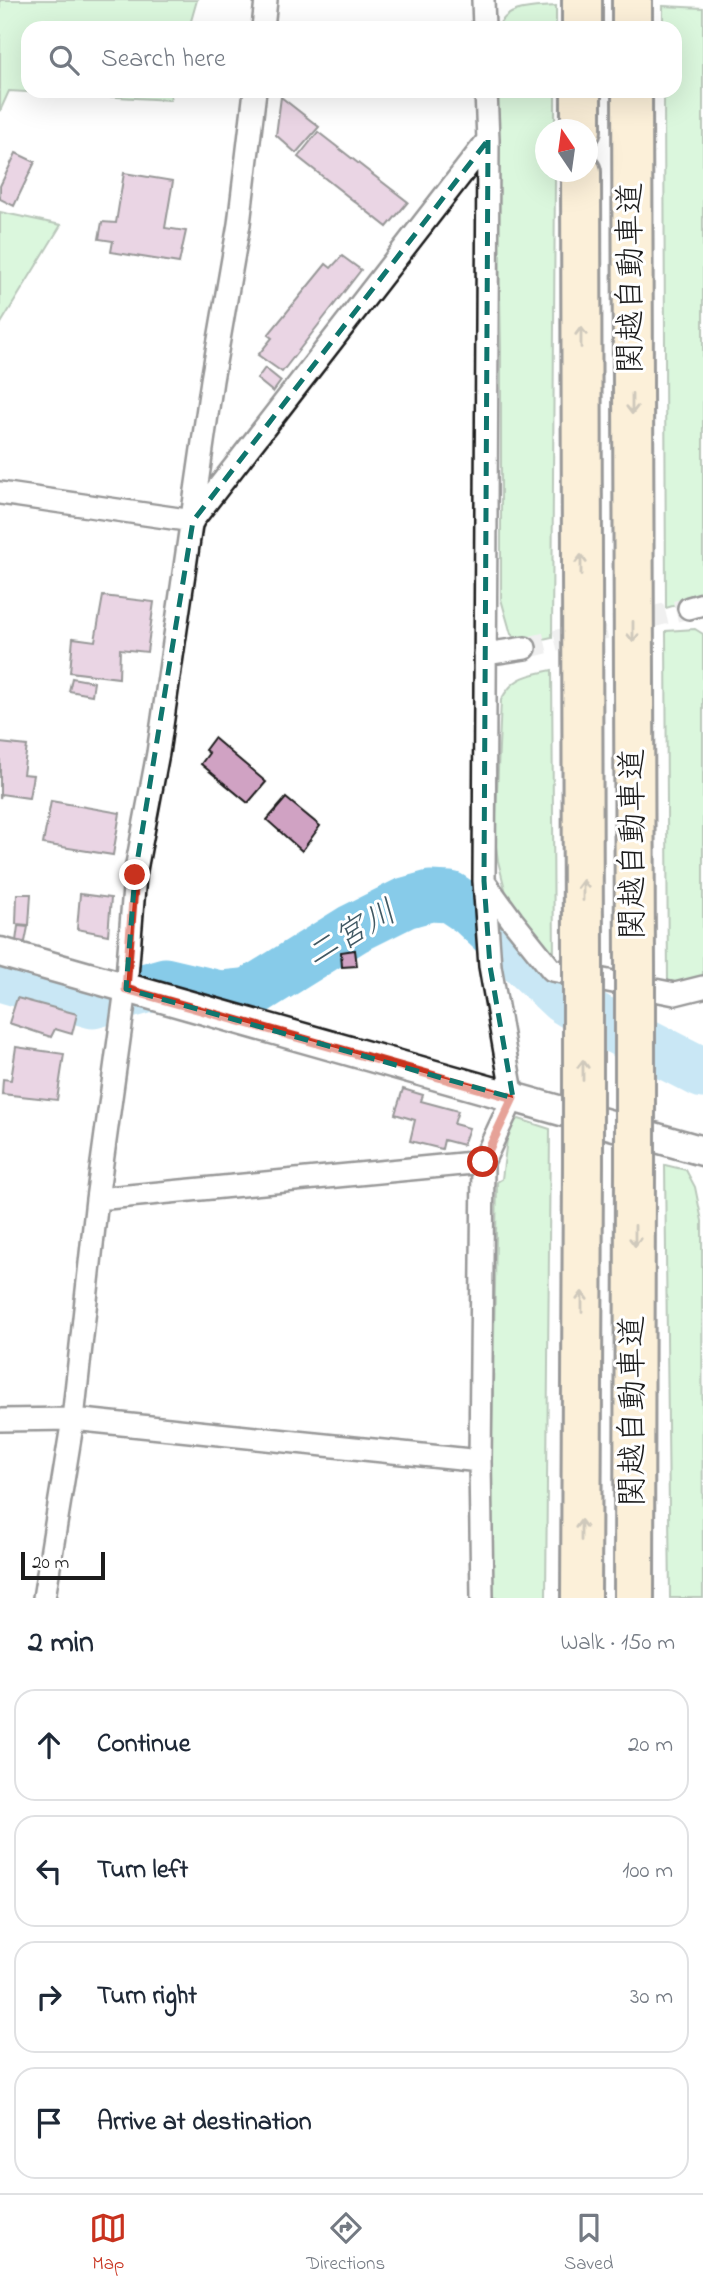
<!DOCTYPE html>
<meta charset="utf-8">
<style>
:root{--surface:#fff;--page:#f2f2f3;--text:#1f2937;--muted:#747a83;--line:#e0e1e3;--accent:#c8321e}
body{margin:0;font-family:"Indie Flower","Klee One",sans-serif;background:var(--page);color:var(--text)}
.compass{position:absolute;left:535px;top:119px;width:63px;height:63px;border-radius:50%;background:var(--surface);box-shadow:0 7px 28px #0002;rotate:347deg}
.scale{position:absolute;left:21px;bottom:18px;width:84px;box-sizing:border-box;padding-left:7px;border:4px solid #1c1c1c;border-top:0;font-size:19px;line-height:24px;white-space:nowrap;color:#1c1c1c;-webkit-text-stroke:5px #fff;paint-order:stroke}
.stop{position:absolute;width:21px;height:21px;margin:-16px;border:5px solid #c8321e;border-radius:50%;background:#fff}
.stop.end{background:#c8321e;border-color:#fff;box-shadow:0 2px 7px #0008}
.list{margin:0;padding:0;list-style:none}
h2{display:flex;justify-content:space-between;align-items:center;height:91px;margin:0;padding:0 28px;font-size:30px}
h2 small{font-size:23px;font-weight:400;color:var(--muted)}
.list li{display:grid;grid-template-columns:46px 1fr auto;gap:21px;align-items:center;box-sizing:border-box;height:112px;margin:0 14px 14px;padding:0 14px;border:2px solid var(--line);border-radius:21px}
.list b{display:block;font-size:26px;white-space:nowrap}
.list em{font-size:23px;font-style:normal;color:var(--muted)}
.icon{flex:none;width:38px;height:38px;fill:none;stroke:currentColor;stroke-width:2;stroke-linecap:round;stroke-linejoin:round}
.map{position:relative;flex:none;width:703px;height:1598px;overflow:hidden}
.search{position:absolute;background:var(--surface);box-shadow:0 7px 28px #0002;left:21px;right:21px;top:21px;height:77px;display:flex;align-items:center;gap:18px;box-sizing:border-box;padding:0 24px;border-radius:21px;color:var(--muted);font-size:26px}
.sheet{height:595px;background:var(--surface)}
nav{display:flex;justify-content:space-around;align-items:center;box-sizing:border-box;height:98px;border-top:2px solid var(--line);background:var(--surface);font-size:19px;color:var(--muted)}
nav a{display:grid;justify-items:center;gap:4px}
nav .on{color:var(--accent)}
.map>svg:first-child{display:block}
.green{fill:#afedb4;stroke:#668468;stroke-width:2}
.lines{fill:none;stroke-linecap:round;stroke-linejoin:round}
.river{stroke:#87cbe9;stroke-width:51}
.building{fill:#d0a2c3;stroke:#1c1c1c;stroke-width:2}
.minor-tunnel{stroke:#ddd;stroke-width:21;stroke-dasharray:21 10;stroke-linecap:butt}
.minor-casing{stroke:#1c1c1c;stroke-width:26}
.tertiary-casing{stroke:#1c1c1c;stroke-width:33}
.motorway-casing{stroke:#1c1c1c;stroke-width:44}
.minor{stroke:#fff;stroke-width:21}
.tertiary{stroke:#fff;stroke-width:28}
.motorway{stroke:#f8deab;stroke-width:38}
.motorway-bridge-casing{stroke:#1c1c1c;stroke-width:44;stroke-linecap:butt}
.motorway-bridge{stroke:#f8deab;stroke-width:38}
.oneway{stroke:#95876b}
.route{stroke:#c8321e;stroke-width:9}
.marked{fill:none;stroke:#0f766e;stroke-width:5;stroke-dasharray:14 9;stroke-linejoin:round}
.labels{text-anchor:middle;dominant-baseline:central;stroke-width:6;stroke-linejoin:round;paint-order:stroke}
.street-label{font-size:32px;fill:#1c1c1c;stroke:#fff}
.water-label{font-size:33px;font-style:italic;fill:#415964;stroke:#fff}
</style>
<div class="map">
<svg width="703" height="1598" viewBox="0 0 703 1598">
<rect width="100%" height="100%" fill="#fff"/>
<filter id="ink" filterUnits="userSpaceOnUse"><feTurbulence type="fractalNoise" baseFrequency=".0143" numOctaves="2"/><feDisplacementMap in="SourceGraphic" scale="14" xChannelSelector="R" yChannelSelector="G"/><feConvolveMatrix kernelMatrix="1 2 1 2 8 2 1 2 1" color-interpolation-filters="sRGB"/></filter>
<g filter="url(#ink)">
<path class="green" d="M0,0H197L189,28H28V91H172L170,100L9,91L0,111Z
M556,6V28H497C508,5 533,8 556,6Z
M663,6L703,8V595L700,598L666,608L664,91H675V28H663Z
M496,91H555V129L546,130V172H555L552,637L521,644L511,634L501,599V348Z
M0,212L61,225L0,325Z
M695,629L703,634V982L668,986L666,631Z
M552,670L554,962L508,901L498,861L495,839L501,700C514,676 526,676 552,670Z
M519,1119L550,1129L546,1598H489L497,1182L502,1179L509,1123Z
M665,1165L686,1170L695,1187L702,1221L703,1598H670Z"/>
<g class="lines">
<path class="river" d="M0,976L93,1003L165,983L220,996L250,993L353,929L405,903L430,896L450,897L471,911L563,998L597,1019L703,1073"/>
</g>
<path class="building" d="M281,97L319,127L296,153L276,135Z
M318,132L408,202L387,227L298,157Z
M16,153L35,162L14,206L0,199V186Z
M124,173L173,181L165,228L186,231L179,263L111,252L113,241L99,239L102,222L116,223Z
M342,256L361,270L282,372L258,355L272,338L268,335L326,264L331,268Z
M265,368L281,381L273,392L257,379Z
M103,596L154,602L147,652L120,649L119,678L70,672L73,638L95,641Z
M72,678L94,682L92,695L69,691Z
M214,738L266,782L248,803L201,764L209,753L205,750Z
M0,743L27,746L23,774L33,775L29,798L1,794L0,798Z
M286,798L320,826L302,851L267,820Z
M51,801L120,813L113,855L43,844Z
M17,894H31L29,925L16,924Z
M80,894L111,898L108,935L77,929Z
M18,926L28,927L25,942L16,941Z
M355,950L357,966L342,967L341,952Z
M17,998L77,1014L72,1034L55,1029L51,1037L9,1023Z
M16,1047L64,1054L57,1100L2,1094L3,1079L11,1080Z
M403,1089L423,1095L421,1101L458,1111L454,1124L469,1128L463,1145L444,1140L442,1149L410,1141L415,1120L395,1114Z"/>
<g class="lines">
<path class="minor-tunnel" d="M525,648L689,608"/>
<g class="minor-casing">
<path id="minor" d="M483,0L484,28
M263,28L266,0
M0,493L193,521
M193,520L488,140
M689,608L703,604
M485,654L525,648
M485,883L512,920L552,970L675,994L703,987
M97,1199L483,1162
M0,1420L73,1419L480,1461
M44,1598L73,1419L97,1199L126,989L135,875L158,753L212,380L239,224L255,91
M482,1598L480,1461L483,1162L513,1098L490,966L484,881L488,140L486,91"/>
</g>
<g class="tertiary-casing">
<path id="tertiary" d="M0,952L703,1151"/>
</g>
<g class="motorway-casing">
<path id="motorway" d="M582,0V28
M632,0V28
M632,91L635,969
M581,130V91
M581,172L583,958
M581,1598L583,1163
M634,1598L635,1167"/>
</g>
<use href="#minor" class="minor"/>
<use href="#tertiary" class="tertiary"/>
<use href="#motorway" class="motorway"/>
<g class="motorway-bridge-casing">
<path id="motorway-bridge" d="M635,969V1167
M583,1163V958"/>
</g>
<use href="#motorway-bridge" class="motorway-bridge"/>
</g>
<defs><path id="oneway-shaft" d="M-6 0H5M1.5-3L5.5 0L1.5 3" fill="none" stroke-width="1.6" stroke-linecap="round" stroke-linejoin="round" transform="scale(1.75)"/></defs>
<g class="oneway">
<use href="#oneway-shaft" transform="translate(581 337) rotate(-90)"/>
<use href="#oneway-shaft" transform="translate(632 404) rotate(90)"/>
<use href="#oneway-shaft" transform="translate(581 565) rotate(-90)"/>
<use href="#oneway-shaft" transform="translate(633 632) rotate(90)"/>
<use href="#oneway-shaft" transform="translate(583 890) rotate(-90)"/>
<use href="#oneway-shaft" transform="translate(583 1070) rotate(-90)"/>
<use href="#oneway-shaft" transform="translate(635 1236) rotate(90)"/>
<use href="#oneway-shaft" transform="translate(582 1302) rotate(-90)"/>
<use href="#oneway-shaft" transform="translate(581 1530) rotate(-90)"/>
</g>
</g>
<g class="lines" filter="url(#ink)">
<path class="route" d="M135,875L126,989L513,1098L483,1162"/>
</g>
<path d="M0 0H703V1598H0ZM488,140L484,881L490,966L513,1098L126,989L135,875L193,521Z" fill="#fff" fill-opacity=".55" fill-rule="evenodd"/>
<path class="marked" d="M488,140L484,881L490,966L513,1098L126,989L135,875L193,521Z"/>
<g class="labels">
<g class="street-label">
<text transform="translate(632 278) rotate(-90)">関越自動車道</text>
<text transform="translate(634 844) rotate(-90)">関越自動車道</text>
<text transform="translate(634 1411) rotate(-90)">関越自動車道</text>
</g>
<g class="water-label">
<text transform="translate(352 935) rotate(-30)">二宮川</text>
</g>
</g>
</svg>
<svg class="compass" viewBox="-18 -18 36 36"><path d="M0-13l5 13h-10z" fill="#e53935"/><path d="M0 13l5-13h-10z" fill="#747a83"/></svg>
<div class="scale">20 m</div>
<div class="stop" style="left:483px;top:1162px"></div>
<div class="stop end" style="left:135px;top:875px"></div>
<div class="search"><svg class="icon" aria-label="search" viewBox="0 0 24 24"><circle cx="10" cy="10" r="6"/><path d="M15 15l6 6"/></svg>Search here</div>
</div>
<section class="sheet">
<h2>2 min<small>Walk · 150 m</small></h2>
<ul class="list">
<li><svg class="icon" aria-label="ahead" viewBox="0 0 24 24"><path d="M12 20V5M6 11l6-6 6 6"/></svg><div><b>Continue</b></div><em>20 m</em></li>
<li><svg class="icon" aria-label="left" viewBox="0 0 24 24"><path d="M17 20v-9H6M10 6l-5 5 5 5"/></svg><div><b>Turn left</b></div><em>100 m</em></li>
<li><svg class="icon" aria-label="right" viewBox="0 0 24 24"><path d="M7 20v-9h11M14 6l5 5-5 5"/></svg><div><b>Turn right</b></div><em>30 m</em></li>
<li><svg class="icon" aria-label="arrive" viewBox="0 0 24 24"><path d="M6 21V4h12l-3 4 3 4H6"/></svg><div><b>Arrive at destination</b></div></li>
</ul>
</section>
<nav>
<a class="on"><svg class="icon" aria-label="map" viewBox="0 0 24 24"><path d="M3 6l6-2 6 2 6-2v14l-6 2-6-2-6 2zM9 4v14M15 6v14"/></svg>Map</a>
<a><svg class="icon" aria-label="directions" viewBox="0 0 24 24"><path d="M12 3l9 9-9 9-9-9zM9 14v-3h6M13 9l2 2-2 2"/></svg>Directions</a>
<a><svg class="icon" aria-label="saved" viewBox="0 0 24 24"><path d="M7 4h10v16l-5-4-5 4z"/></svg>Saved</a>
</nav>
